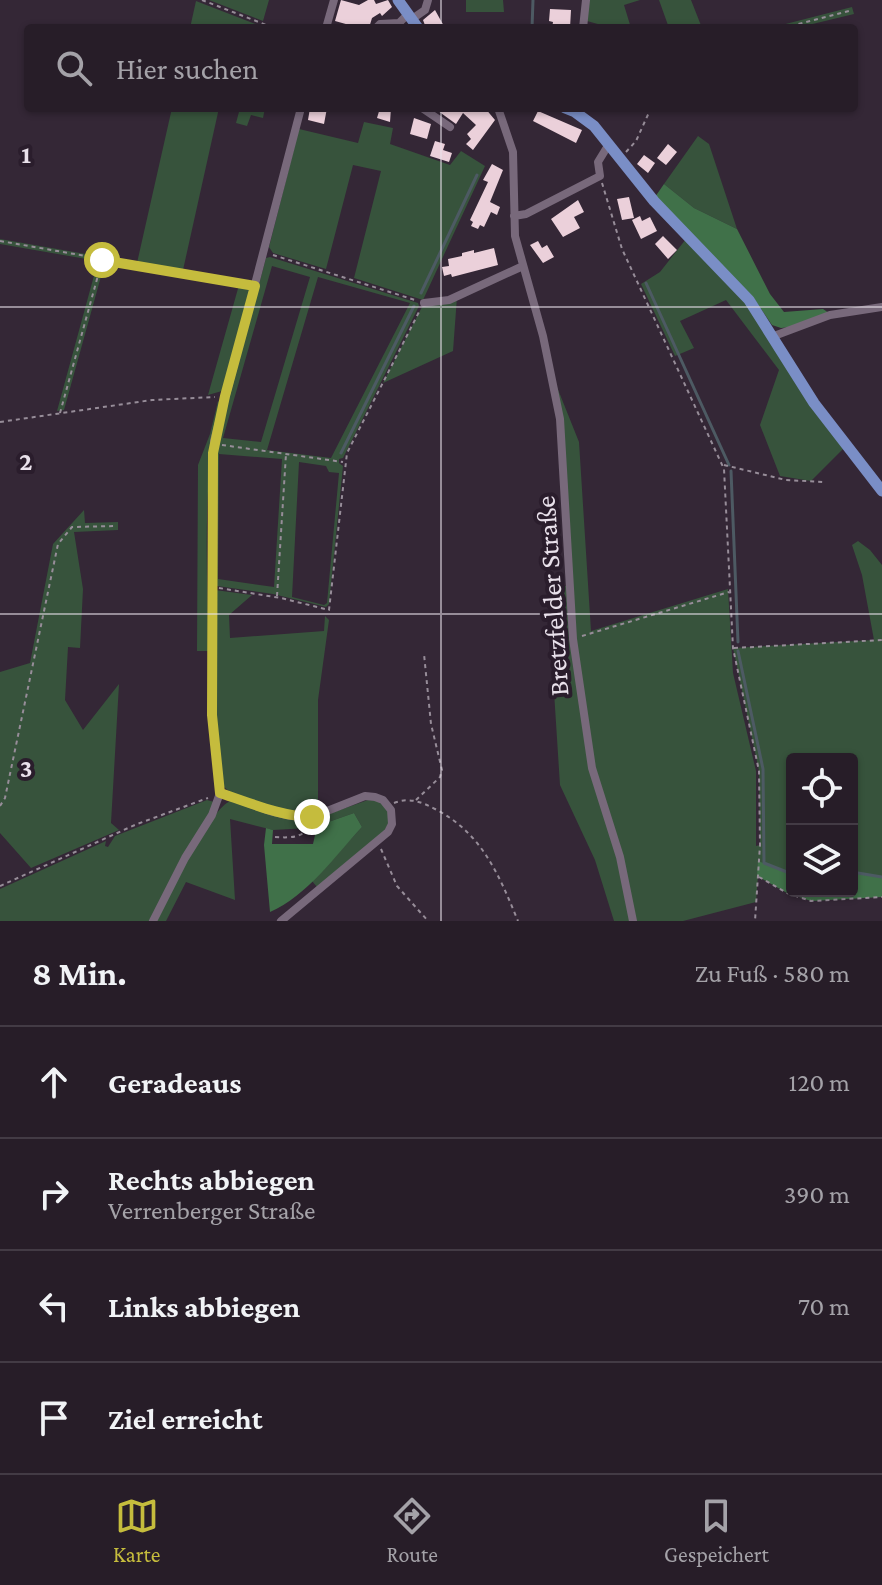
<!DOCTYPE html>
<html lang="de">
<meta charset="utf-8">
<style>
:root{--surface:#271d28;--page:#2f2630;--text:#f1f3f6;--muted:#a4a2a8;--line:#433b45;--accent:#c5bc3d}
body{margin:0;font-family:"Crimson Pro",serif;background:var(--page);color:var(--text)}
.controls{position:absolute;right:24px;bottom:24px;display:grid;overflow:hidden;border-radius:8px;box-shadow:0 2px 6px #0004}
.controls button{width:72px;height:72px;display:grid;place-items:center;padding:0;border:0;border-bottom:2px solid var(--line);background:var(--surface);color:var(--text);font:40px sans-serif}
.stop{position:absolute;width:24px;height:24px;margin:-18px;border:6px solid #c5bc3d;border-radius:50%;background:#fff}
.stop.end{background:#c5bc3d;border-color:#fff;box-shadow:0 2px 8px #0008}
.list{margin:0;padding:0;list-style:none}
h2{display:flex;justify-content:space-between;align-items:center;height:104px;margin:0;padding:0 32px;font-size:34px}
h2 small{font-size:26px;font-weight:400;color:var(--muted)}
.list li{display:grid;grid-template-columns:52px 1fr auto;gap:24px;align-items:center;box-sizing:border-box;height:112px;padding:0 32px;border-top:2px solid var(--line)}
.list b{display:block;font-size:30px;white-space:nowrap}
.list p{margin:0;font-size:26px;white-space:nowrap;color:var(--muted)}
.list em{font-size:26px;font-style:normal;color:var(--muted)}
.icon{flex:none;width:44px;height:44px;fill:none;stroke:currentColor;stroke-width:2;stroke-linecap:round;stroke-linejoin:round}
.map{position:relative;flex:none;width:882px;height:921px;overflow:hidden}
.search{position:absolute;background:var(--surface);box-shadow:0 2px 6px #0004;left:24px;right:24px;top:24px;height:88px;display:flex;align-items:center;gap:20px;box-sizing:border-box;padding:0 28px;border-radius:8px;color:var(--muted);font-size:30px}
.sheet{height:552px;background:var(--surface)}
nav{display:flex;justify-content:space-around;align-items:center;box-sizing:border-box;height:112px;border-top:2px solid var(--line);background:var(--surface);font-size:22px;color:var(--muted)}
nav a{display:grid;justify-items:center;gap:4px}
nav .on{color:var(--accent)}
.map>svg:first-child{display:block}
.green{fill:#37533c;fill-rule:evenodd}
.forest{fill:#407149}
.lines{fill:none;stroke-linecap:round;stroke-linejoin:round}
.stream{stroke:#4d5a63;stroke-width:3}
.building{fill:#ebd0da}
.path{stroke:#978d99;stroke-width:2;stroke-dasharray:4 4;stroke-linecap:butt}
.minor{stroke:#78697b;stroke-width:8}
.major{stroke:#7a8ec6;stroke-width:11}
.route{stroke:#c5bc3d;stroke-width:10}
.grid{fill:none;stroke:#e9e1eb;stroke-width:2;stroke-opacity:0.55}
.labels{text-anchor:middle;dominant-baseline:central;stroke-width:8;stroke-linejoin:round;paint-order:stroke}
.street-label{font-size:28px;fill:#e9e1eb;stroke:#2a1d2c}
.grid-label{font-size:26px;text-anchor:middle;font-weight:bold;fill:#e9e1eb;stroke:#2a1d2c;stroke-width:8;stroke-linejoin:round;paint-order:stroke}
</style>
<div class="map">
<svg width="882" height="921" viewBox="0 0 882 921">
<rect width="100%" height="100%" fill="#342736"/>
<path class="green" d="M209,0H269L263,21Z
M466,0H503L504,12H466Z
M588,0H640L624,5L631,28H612L587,21Z
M659,0H691L702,28H669Z
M196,1L266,28H190Z
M852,7L854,14L796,28H770Z
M172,108H219L183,270L248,283L250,291L222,391L208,395L239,285L105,262L64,410L57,411L98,261L0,244V239L137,263Z
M240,108H265L263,118L251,115L247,126L236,123Z
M364,122L393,128L390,144L450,165L461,151L485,166L423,300L354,278L381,171L353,165L326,269L273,253L269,247L299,129L358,143Z
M698,136L709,144L737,229L694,208L664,184Z
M686,239L747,303L843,449L811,481L780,476L760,425L779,370L726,300L680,321L694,348L675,356L641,284L660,272Z
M270,257L418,303L419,306L343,458L339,459V463L343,466L329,604L326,607L273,594L217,586L218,439L266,258ZM272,266L310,277L261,442L223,438ZM318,277L410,303L331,458L267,450ZM219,454L282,459L274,587L218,579ZM299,462L326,466L329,472L339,473L327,603L324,605L292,597Z
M457,297L453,351L383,383L424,303Z
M555,382L579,442L591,631L728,589L733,673L756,771V846L760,845L759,771L733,648L874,640L862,575L852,545L858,541L870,550L882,565V877L852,872V759H792V874L759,862L756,902L683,921H614L595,860L560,785L553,676V593L569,584Z
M218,401L220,403C201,484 208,569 208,651H197L198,465L210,434Z
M84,510L85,523L118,522V530L74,532L83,589L80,648L68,647L65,700L83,730L119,684L111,823L119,830L31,868L0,833V672L30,663L53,544Z
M215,590L252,595L229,615L230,638L324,631L325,616L329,620L318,700V812C309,812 300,814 291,813C276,812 227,796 221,783L215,715Z
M207,800L214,802L210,813L150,921H0V889L106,841L105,846L108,847L115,836Z
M368,800L378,801L389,810V823L384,831L317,887L312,881L362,827L354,813L317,826V818Z
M231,801L309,820L308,828L273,830L230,819L235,900L186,882L166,921H156C167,899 210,807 231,801Z"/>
<path class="forest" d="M664,184L694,208L737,229L770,294L784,312L823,309L829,313L790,327L781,328L772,325L753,297L655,197Z
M354,813L362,827C335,856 307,896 270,912L264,845L266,828L273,830L272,844H313L317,826Z
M758,861L792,874V891H852V872L880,876L882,877V897L811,901L787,893L757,876Z"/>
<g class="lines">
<path class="stream" d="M532,28L533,0
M646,283L729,465
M421,293L477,175
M341,453L414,306
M731,471L738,642
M738,651L763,769L764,863L792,874
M852,872L882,877"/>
</g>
<path class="building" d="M341,0L359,5L368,0H374L376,4L388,0L392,7L382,16L380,13L372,18L369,28H360L335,21Z
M550,9L571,10L570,28H552L553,22L549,21Z
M435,10L445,28H426L423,20Z
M310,108H327L324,124L308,120Z
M380,108H391L390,122L377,118Z
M434,108H485L495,120L473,150L466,144L471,139L467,134L476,125L463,113L456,124Z
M538,111L582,130L576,143L533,121Z
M414,118L431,124L427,139L410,134Z
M435,141L445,144L443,150L452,153L449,162L430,156Z
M668,144L677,152L666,165L657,158Z
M644,155L655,163L648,173L637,164Z
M492,164L503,170L490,202L500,207L497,215L491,212L484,227L480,225L478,229L471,226L473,222L470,220L488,182L483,180Z
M629,197L634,218L622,220L617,199Z
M578,200L584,212L574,217L580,228L563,237L551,219Z
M640,216L642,221L650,217L657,231L641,239L632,220Z
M663,236L677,250L668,259L655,244Z
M538,241L542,248L547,245L554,257L543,263L530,245Z
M494,248L498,265L452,277L451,274L444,276L442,267L449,266L448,259L462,256V253L474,250V253Z"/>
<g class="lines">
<path class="path" d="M202,0L274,28
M783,28L849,11
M626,152L636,141L651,108
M602,183L622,249L724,469L733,648L759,771L760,845L755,921
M0,241L246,284
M273,255L415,300
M60,413L102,261
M0,422L152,400L215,397
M222,445L343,462
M724,465L786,480L823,482
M219,588L281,598L329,610L347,453L419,312
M277,596L286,454
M582,636L729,592
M734,648L882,640
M416,800L440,777L442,770L431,724L424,654
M394,803C409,797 422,802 435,809C482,833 499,875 518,921
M0,806L5,798L58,544L72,527L115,526
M275,837C291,838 303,838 312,824
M381,849L397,886L428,921
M759,877L787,893L811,901L882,897
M0,886L137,824L208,798"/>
<path class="minor" d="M412,19L425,10L428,0
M326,28L334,0
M376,28L380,24L399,23L408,14
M583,28L586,0
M422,108L450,127
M498,108L513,152L515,236L543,336L560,419L573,639L592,768L620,857L633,921
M514,216L526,214L600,176L598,162L609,144
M424,303L449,300L523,266
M774,336L830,315L882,307
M220,793L270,811L291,816L312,817L365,796L375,797L383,800L391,810L392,824L388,832L281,921
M153,921L185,858L212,815L220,793L212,715L214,441L301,108"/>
<path class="major" d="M398,0L418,28
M565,108L575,112L594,126L654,201L749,300L814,403L882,491"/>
</g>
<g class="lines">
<path class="route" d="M102,260L255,286L225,396L213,453L212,715L220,793C251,803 279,816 312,817"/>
</g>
<path class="grid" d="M441,0V28M441,108V921M0,307H882M0,614H882"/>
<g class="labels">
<g class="street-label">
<text transform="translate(552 596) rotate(-94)">Bretzfelder Straße</text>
</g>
</g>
<g class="grid-label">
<text x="26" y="163">1</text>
<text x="26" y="470">2</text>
<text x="26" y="777">3</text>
</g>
</svg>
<div class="controls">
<button><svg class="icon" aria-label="locate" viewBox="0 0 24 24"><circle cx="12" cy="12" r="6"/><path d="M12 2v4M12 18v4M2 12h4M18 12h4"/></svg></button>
<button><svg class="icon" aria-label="layers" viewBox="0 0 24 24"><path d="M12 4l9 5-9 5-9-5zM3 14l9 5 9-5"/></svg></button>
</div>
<div class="stop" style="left:102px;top:260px"></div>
<div class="stop end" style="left:312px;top:817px"></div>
<div class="search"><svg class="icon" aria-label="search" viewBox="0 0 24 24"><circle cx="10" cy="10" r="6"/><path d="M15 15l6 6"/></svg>Hier suchen</div>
</div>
<section class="sheet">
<h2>8 Min.<small>Zu Fuß · 580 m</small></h2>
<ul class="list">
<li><svg class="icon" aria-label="ahead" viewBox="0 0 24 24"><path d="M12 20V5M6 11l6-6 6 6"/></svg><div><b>Geradeaus</b></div><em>120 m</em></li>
<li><svg class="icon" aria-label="right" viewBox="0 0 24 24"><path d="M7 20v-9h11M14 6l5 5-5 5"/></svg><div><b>Rechts abbiegen</b><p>Verrenberger Straße</p></div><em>390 m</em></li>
<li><svg class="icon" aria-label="left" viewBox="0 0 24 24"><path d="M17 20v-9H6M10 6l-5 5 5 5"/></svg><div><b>Links abbiegen</b></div><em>70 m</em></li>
<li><svg class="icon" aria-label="arrive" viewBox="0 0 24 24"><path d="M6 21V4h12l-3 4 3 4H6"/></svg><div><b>Ziel erreicht</b></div></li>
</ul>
</section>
<nav>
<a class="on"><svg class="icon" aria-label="map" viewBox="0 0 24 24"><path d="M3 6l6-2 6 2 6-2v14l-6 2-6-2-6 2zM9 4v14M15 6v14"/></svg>Karte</a>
<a><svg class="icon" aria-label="directions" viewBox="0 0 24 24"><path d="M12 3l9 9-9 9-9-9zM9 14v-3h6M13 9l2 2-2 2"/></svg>Route</a>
<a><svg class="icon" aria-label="saved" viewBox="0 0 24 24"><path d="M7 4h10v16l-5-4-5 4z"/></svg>Gespeichert</a>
</nav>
